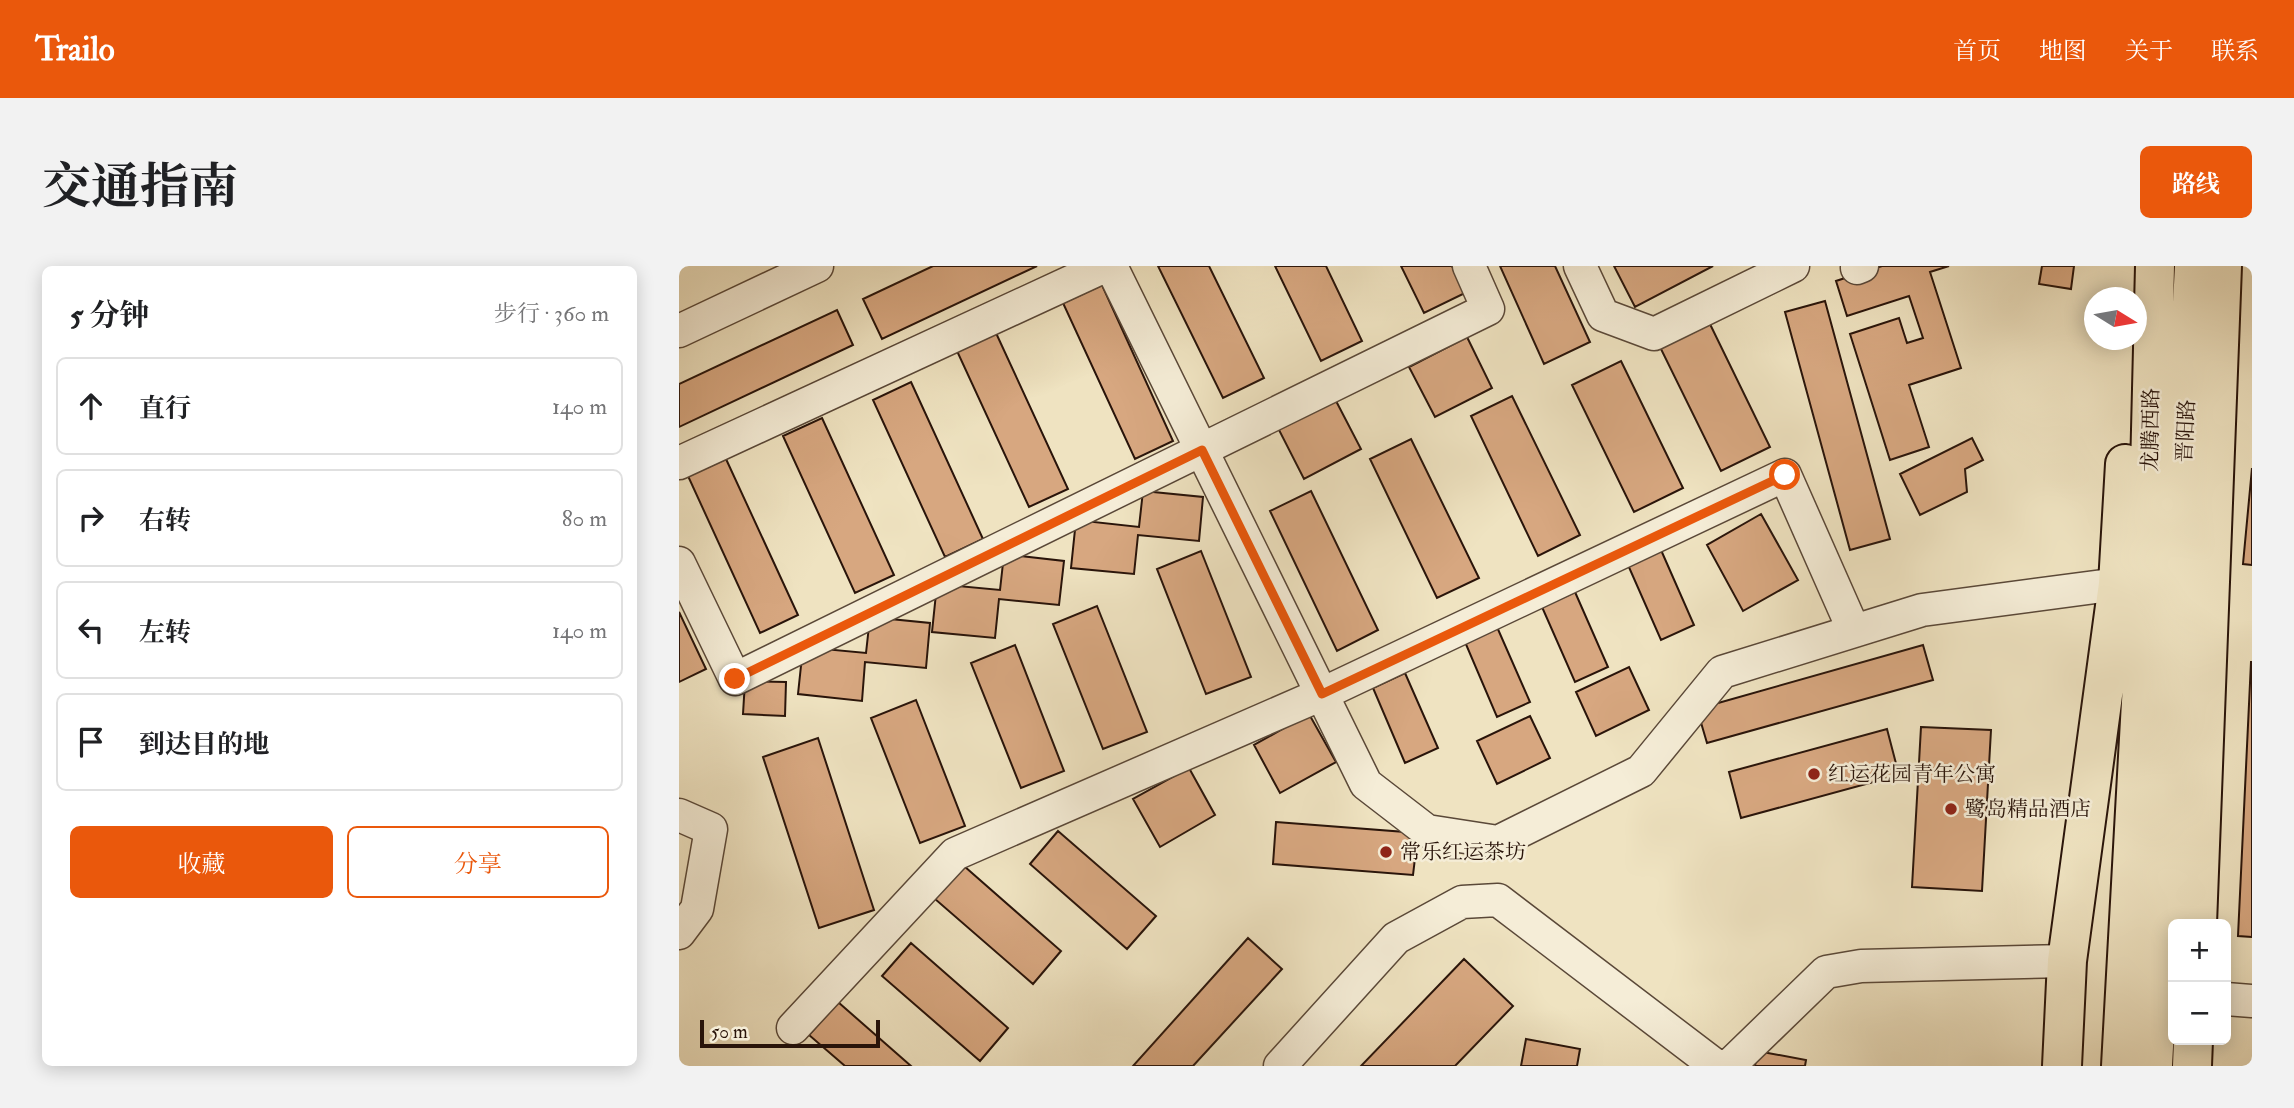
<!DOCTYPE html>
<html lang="zh">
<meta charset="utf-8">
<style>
:root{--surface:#fff;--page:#f2f2f2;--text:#202124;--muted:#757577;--line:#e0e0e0;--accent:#ea580c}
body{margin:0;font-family:"IM FELL Double Pica","Noto Serif SC",serif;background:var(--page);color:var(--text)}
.controls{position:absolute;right:21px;bottom:21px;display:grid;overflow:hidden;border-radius:10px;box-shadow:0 4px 18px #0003}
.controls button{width:63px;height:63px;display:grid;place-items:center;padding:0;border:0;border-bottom:2px solid var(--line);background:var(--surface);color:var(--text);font:35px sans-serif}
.compass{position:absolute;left:1405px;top:21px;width:63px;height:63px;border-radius:50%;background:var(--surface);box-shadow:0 4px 18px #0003;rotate:101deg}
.scale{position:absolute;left:21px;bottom:18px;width:180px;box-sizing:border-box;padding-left:7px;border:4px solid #29140a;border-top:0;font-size:19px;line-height:24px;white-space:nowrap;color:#29140a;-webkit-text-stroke:5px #f5edd7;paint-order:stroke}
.stop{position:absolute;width:21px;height:21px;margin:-16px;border:5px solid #ea580c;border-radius:50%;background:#fff}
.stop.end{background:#ea580c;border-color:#fff;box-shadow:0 2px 7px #0008}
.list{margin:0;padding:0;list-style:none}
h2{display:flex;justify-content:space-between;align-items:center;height:91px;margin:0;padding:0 28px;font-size:30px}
h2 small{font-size:23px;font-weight:400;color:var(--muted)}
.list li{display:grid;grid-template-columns:46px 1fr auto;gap:21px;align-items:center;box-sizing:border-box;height:98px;margin:0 14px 14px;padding:0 14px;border:2px solid var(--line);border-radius:10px}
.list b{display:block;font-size:26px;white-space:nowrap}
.list em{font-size:23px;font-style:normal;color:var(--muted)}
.actions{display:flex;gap:14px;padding:21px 28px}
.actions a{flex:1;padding:16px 0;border:2px solid var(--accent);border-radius:10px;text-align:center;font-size:24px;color:var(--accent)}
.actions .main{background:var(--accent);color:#fff}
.icon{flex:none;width:38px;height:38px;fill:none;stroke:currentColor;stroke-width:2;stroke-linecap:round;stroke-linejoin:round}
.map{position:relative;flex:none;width:1573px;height:800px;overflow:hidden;border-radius:10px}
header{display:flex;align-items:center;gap:42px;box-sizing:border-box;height:98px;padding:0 35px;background:var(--accent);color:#fff}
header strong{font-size:33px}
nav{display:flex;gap:38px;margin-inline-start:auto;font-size:24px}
.intro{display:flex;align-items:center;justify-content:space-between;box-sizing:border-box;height:168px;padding:0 42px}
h1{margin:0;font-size:49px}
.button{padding:18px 32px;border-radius:10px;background:var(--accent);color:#fff;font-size:24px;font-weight:700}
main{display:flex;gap:42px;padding:0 42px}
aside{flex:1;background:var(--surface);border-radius:10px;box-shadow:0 4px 18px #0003}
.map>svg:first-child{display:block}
.building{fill:#d7a780;stroke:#29140a;stroke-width:2}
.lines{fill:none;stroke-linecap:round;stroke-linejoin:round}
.minor-casing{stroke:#5a4838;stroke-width:35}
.major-casing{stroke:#29140a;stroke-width:42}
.minor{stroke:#f5edd7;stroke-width:32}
.major{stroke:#efe3c1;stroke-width:38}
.route{stroke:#ea580c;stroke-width:9}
.poi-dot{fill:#8f2418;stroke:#f5edd7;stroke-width:2.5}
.labels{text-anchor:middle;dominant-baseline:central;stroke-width:5;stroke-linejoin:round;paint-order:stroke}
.street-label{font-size:21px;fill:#29140a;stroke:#f5edd7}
.poi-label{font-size:21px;fill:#29140a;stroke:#f5edd7;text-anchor:start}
</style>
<header>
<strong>Trailo</strong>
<nav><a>首页</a><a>地图</a><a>关于</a><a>联系</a></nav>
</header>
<div class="intro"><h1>交通指南</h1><a class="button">路线</a></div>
<main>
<aside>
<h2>5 分钟<small>步行 · 360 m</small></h2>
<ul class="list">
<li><svg class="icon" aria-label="ahead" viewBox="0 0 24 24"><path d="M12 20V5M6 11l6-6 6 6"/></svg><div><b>直行</b></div><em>140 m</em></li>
<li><svg class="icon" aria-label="right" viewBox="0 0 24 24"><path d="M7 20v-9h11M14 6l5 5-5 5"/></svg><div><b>右转</b></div><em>80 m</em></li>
<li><svg class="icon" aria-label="left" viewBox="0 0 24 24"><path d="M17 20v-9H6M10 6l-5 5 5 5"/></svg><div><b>左转</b></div><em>140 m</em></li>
<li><svg class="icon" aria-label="arrive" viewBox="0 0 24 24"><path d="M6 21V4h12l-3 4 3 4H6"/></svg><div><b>到达目的地</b></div></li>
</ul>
<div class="actions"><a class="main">收藏</a><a>分享</a></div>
</aside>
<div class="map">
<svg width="1573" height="800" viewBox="0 0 1573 800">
<rect width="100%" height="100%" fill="#efe3c1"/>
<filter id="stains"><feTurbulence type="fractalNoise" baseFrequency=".00286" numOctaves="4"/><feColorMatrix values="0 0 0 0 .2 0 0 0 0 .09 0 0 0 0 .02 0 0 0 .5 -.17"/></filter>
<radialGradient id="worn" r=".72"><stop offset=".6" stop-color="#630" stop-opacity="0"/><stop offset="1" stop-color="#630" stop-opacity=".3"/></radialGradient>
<path class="building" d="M254,0H358L203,73L184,33Z
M479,0H530L585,112L544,132Z
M596,0H647L683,75L642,95Z
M722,0H773L786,27L745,47Z
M821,0H876L911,76L865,98Z
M935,0H1034L956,41Z
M1203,0H1270L1251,6L1282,102L1230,119L1250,181L1211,194L1171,68L1220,52L1228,77L1244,72L1230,30L1168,50L1157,15Z
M1363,0H1395L1392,23L1360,18Z
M423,19L494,175L456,193L384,37Z
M1146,35L1211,273L1171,284L1106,46Z
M158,44L174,79L0,161V118Z
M1029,54L1091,181L1042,205L980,79Z
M317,67L389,223L350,241L278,85Z
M788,71L813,122L756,151L730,101Z
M942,95L1004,222L955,246L893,119Z
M232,116L304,273L266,291L194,134Z
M833,130L901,269L859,290L792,150Z
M656,133L682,183L625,213L599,162Z
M143,152L215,309L176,327L104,170Z
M1293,172L1304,194L1286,203L1288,226L1241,249L1221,208Z
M732,173L800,312L758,332L691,193Z
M47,193L119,349L81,367L9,210Z
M1573,202V299L1564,298Z
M464,225L524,231L520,275L459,269L455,308L392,302L397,254L460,261Z
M632,225L699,364L658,385L591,245Z
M1082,248L1119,314L1064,345L1028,279Z
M982,284L1015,359L982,374L949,299Z
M522,285L572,411L527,428L478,303Z
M325,288L385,295L380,339L320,333L316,372L253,366L258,318L321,324Z
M896,326L929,401L896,416L863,341Z
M418,340L468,466L424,483L374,358Z
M0,346L27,403L0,416Z
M191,351L251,357L247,402L186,396L183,435L119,428L124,381L187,387Z
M818,361L851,436L818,451L786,376Z
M336,379L385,505L342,522L292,397Z
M1244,379L1254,414L1028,477L1018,443Z
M1572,396H1573V671L1559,670Z
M950,401L970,444L917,470L897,426Z
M726,407L759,482L726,497L694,422Z
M66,415L107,416L106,450L64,448Z
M237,434L286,560L241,577L192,452Z
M630,448L657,496L601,527L575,479Z
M851,450L871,492L818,518L798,475Z
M1242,461L1312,464L1303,625L1233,621Z
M1208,463L1220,509L1062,552L1050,506Z
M139,472L195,644L140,662L84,491Z
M510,502L536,549L481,581L454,533Z
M597,556L739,567L734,609L594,598Z
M379,565L477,650L448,683L351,598Z
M285,600L382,685L354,718L256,633Z
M569,672L603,703L514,800H454Z
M232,677L329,762L301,795L203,710Z
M785,693L834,740L776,800H682Z
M159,736L232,800H166L130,769Z
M847,773L901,783L898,800H842Z
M1078,785L1127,794L1126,800H1076Z"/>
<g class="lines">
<g class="minor-casing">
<path id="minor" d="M432,0L687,518L748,565L819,576L962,505L1043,406L1243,344L1439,318
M901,0L924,49L975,68L1114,0
M1178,2L1183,0
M0,65L138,0
M0,197L426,0
M0,297L56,413L809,43L790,0
M0,549L32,563L18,643L0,667
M1547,733L1573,735
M114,762L276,588L643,428L1106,209L1175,365
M601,800L717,672L783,636L819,634L1037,800
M1050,800L1147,706L1182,700L1388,695"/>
</g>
<g class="major-casing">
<path id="major" d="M1518,658L1543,0
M1383,800L1388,695L1439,318L1446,198
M1442,800L1468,327L1476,0
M1474,800L1515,0
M1513,800L1514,774"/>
</g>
<use href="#minor" class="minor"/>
<use href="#major" class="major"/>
</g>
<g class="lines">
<path class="route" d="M56,413L523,184L643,428L1106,209"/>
</g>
<g class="poi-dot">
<circle cx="1135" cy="508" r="7"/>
<circle cx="1272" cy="543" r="7"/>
<circle cx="707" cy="586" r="7"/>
</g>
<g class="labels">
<g class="street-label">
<text transform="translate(1472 164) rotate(-89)">龙腾西路</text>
<text transform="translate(1507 165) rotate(-87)">晋阳路</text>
</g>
<g class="poi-label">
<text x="1149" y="508">红运花园青年公寓</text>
<text x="1286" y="543">鹭岛精品酒店</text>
<text x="721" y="586">常乐红运茶坊</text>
</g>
</g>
<rect width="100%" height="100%" filter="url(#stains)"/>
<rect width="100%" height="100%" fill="url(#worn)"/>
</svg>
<div class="controls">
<button>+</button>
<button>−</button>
</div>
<svg class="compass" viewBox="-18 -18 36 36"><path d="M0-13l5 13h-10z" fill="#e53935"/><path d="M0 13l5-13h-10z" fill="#757577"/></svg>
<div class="scale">50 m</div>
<div class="stop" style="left:1106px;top:209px"></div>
<div class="stop end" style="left:56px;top:413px"></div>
</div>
</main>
